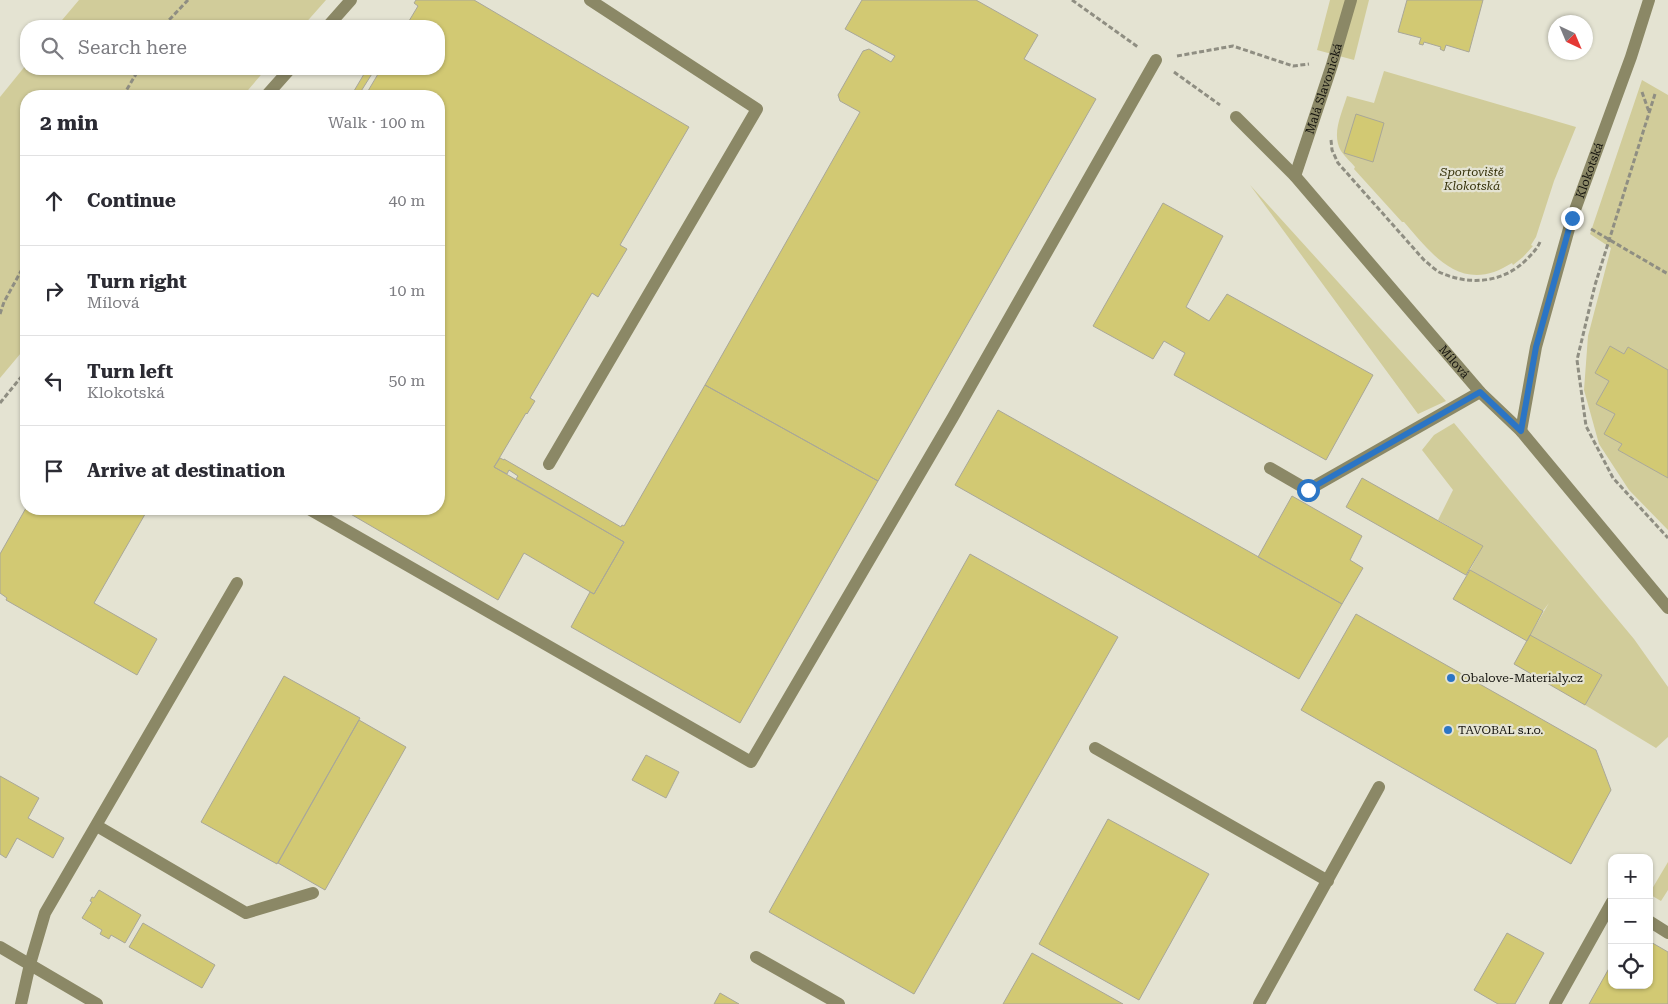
<!DOCTYPE html>
<meta charset="utf-8">
<style>
:root{--surface:#fff;--page:#f2f2f3;--text:#2b2b33;--muted:#7c7c81;--line:#e1e1e2}
body{margin:0;font-family:"Roboto Serif",serif;background:var(--page);color:var(--text)}
.controls{position:absolute;right:15px;bottom:15px;display:grid;overflow:hidden;border-radius:10px;box-shadow:0 1px 4px #0004}
.controls button{width:45px;height:45px;display:grid;place-items:center;padding:0;border:0;border-bottom:1px solid var(--line);background:var(--surface);color:var(--text);font:25px sans-serif}
.compass{position:absolute;left:1548px;top:15px;width:45px;height:45px;border-radius:50%;background:var(--surface);box-shadow:0 1px 4px #0004;rotate:136deg}
.stop{position:absolute;width:15px;height:15px;margin:-11px;border:4px solid #2b75c5;border-radius:50%;background:#fff}
.stop.end{background:#2b75c5;border-color:#fff;box-shadow:0 1px 5px #0008}
.list{margin:0;padding:0;list-style:none}
h2{display:flex;justify-content:space-between;align-items:center;height:65px;margin:0;padding:0 20px;font-size:21px}
h2 small{font-size:16px;font-weight:400;color:var(--muted)}
.list li{display:grid;grid-template-columns:32px 1fr auto;gap:15px;align-items:center;box-sizing:border-box;height:90px;padding:0 20px;border-top:1px solid var(--line)}
.list b{display:block;font-size:19px;white-space:nowrap}
.list p{margin:0;font-size:16px;white-space:nowrap;color:var(--muted)}
.list em{font-size:16px;font-style:normal;color:var(--muted)}
.icon{flex:none;width:28px;height:28px;fill:none;stroke:currentColor;stroke-width:2;stroke-linecap:round;stroke-linejoin:round}
.map{position:relative;flex:none;width:1668px;height:1004px;overflow:hidden}
.search{position:absolute;background:var(--surface);box-shadow:0 1px 4px #0004;left:20px;top:20px;width:425px;height:55px;display:flex;align-items:center;gap:12px;box-sizing:border-box;padding:0 18px;border-radius:20px;color:var(--muted);font-size:19px}
.panel{position:absolute;background:var(--surface);box-shadow:0 1px 4px #0004;left:20px;top:90px;width:425px;height:425px;border-radius:20px}
.map>svg:first-child{display:block}
.green{fill:#d1cc9a}
.building{fill:#d2c973;stroke:#a9a798}
.lines{fill:none;stroke-linecap:round;stroke-linejoin:round}
.path{stroke:#8f8e82;stroke-width:3;stroke-dasharray:5 2.5;stroke-linecap:butt}
.lane{stroke:#8b8866;stroke-width:12}
.street{stroke:#8b8866;stroke-width:12}
.route{stroke:#2b75c5;stroke-width:6}
.poi-dot{fill:#2b75c5;stroke:#e4e3d2;stroke-width:2}
.labels{text-anchor:middle;dominant-baseline:central;stroke-width:4.5;stroke-linejoin:round;paint-order:stroke}
.street-label{font-size:12px;fill:#14130e;stroke:#e4e3d2}
.park-label{font-size:12px;font-style:italic;fill:#35310a;stroke:#e4e3d2}
.poi-label{font-size:12px;fill:#14130e;stroke:#e4e3d2;text-anchor:start}
</style>
<div class="map">
<svg width="1668" height="1004" viewBox="0 0 1668 1004">
<rect width="100%" height="100%" fill="#e4e3d2"/>
<path class="green" d="M79,0H326L303,26H57Z
M1330,0H1369L1354,60L1317,50Z
M26,65V69H266L243,96H26V347L0,378V97Z
M1384,71L1576,127L1554,181L1536,237L1531,245L1533,246L1523,257L1513,265L1512,263C1506,266 1500,270 1494,272C1453,286 1427,248 1404,222H1402L1354,169L1355,167C1351,162 1345,157 1341,151C1331,134 1342,113 1347,96L1374,103Z
M1642,80L1668,95V370L1628,347L1624,354L1610,346L1595,373L1609,381L1596,404L1615,414L1622,444L1618,450L1668,478V530L1629,490L1599,444L1584,390L1588,336L1611,248L1590,234Z
M1250,185L1446,401L1418,414Z
M1454,423L1634,639L1668,687V737L1656,748L1585,705L1601,674L1530,635L1549,603L1543,611L1470,570L1483,546L1438,520L1453,490L1422,450L1434,435Z
M1668,862V890L1661,901L1649,894Z"/>
<path class="building" d="M416,0H474L689,127L620,245L627,249L598,297L592,293L530,398L535,401L527,414L526,413L494,467L624,542L594,594L524,553L498,600L342,509H439V96H365L381,69H439V26H406L418,6L414,3Z
M862,0H976L1038,35L1024,59L1096,99L878,481L705,385L860,112L840,101L838,95L863,51L869,49L891,62L895,56L845,29Z
M1407,0H1483L1469,52L1446,45L1444,51L1440,49L1441,47L1424,42L1423,45L1419,44L1421,38L1398,32Z
M367,69H375L358,96H351Z
M1356,114L1384,123L1373,162L1344,153Z
M1163,203L1223,236L1186,307L1209,321L1227,294L1373,375L1326,460L1174,375L1185,353L1164,341L1153,359L1093,326Z
M1610,346L1624,354L1628,347L1668,370V478L1618,450L1622,444L1604,434L1615,414L1596,404L1609,381L1595,373Z
M705,385L878,481L740,723L571,627L590,592L594,594L624,542L516,479L518,476L509,470L507,474L494,467L500,458L504,460V459L621,527L622,525L624,526Z
M998,410L1342,604L1299,679L955,485Z
M1362,478L1483,546L1466,575L1346,507Z
M1292,496L1362,536L1350,560L1363,568L1342,604L1258,557Z
M26,508L148,509L94,603L157,639L137,675L6,600L7,598L0,593V554Z
M970,554L1118,637L914,994L769,912Z
M1470,570L1543,611L1527,641L1453,599Z
M1356,614L1596,750L1611,790L1571,864L1301,710Z
M1530,635L1602,675L1585,705L1514,664Z
M284,676L360,718L277,864L201,822Z
M359,720L406,747L325,890L278,863Z
M646,755L679,772L666,798L632,780Z
M0,776L39,798L28,818L64,838L53,858L17,838L6,858L0,854Z
M1108,819L1209,874L1139,1000L1039,944Z
M99,890L141,915L125,943L111,935L109,939L100,934L102,930L82,918L92,902L90,901L92,897L94,898Z
M143,923L215,965L202,988L129,947Z
M1507,933L1544,953L1515,1004H1498L1474,990Z
M1649,941L1668,952V1004H1589L1612,963V985H1649Z
M1032,953L1123,1004H1003Z
M720,993L739,1004H714Z"/>
<g class="lines">
<path class="path" d="M1072,0L1138,47
M165,26L169,20L188,0
M1177,56L1233,46L1293,66L1309,64
M1174,72L1220,105
M1642,92L1649,112
M1655,94L1595,285L1577,360L1586,426L1613,478L1668,538
M123,96L139,69
M1331,140L1332,150L1338,163L1424,260C1429,264 1434,269 1439,272C1469,286 1503,283 1526,260C1532,254 1537,249 1540,242
M1591,229L1668,274
M0,314L4,302L26,262
M0,403L26,371"/>
<path class="lane" d="M549,464L757,109L590,0
M1270,468L1308,490L1480,392
M309,509L751,762L953,417L1156,60
M1095,748L1328,881
M97,826L246,913L313,893
M1649,921L1668,933
M756,957L839,1004
M30,964L45,913L237,583
M1259,1004L1379,787
M1555,1004L1612,902"/>
<g class="street">
<path d="M328,26L351,0"/>
<path d="M266,96L290,69"/>
<path id="s1" d="M1236,117L1295,176L1480,392L1521,431L1668,608"/>
<path id="s2" d="M1295,176L1332,65L1351,0"/>
<path id="s3" d="M1521,431L1536,347L1572,218L1631,57L1649,0"/>
<path d="M0,947L97,1004"/>
<path d="M21,1004L30,964"/>
</g>
</g>
<g class="lines">
<path class="route" d="M1308,490L1480,392L1521,431L1536,347L1572,218"/>
</g>
<g class="poi-dot">
<circle cx="1451" cy="678" r="5"/>
<circle cx="1448" cy="730" r="5"/>
</g>
<g class="labels">
<g class="street-label">
<text stroke="none"><textPath href="#s2" startOffset="92">Malá Slavonická</textPath></text>
<text stroke="none"><textPath href="#s3" startOffset="270">Klokotská</textPath></text>
<text stroke="none"><textPath href="#s1" startOffset="328">Mílová</textPath></text>
</g>
<g class="park-label">
<text x="1472" y="172">Sportoviště<tspan x="1472" dy="14">Klokotská</tspan></text>
</g>
<g class="poi-label">
<text x="1461" y="678">Obalove-Materialy.cz</text>
<text x="1458" y="730">TAVOBAL s.r.o.</text>
</g>
</g>
</svg>
<div class="controls">
<button>+</button>
<button>−</button>
<button><svg class="icon" aria-label="locate" viewBox="0 0 24 24"><circle cx="12" cy="12" r="6"/><path d="M12 2v4M12 18v4M2 12h4M18 12h4"/></svg></button>
</div>
<svg class="compass" viewBox="-18 -18 36 36"><path d="M0-13l5 13h-10z" fill="#e53935"/><path d="M0 13l5-13h-10z" fill="#7c7c81"/></svg>
<div class="stop" style="left:1308px;top:490px"></div>
<div class="stop end" style="left:1572px;top:218px"></div>
<div class="search"><svg class="icon" aria-label="search" viewBox="0 0 24 24"><circle cx="10" cy="10" r="6"/><path d="M15 15l6 6"/></svg>Search here</div>
<section class="panel">
<h2>2 min<small>Walk · 100 m</small></h2>
<ul class="list">
<li><svg class="icon" aria-label="ahead" viewBox="0 0 24 24"><path d="M12 20V5M6 11l6-6 6 6"/></svg><div><b>Continue</b></div><em>40 m</em></li>
<li><svg class="icon" aria-label="right" viewBox="0 0 24 24"><path d="M7 20v-9h11M14 6l5 5-5 5"/></svg><div><b>Turn right</b><p>Mílová</p></div><em>10 m</em></li>
<li><svg class="icon" aria-label="left" viewBox="0 0 24 24"><path d="M17 20v-9H6M10 6l-5 5 5 5"/></svg><div><b>Turn left</b><p>Klokotská</p></div><em>50 m</em></li>
<li><svg class="icon" aria-label="arrive" viewBox="0 0 24 24"><path d="M6 21V4h12l-3 4 3 4H6"/></svg><div><b>Arrive at destination</b></div></li>
</ul>
</section>
</div>
